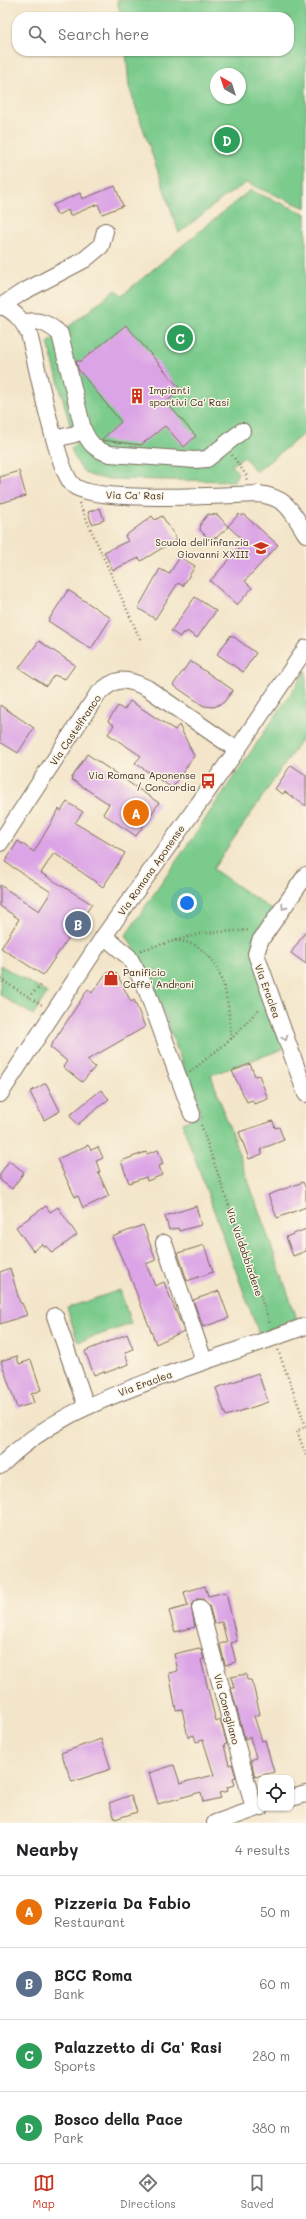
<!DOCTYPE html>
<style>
:root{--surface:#fff;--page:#f6f6f6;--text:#202124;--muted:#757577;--line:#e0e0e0;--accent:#c8321e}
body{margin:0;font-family:Mali,sans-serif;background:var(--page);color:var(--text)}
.controls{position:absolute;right:12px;bottom:12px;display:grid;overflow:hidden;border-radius:8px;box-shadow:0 1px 3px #0004}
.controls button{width:36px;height:36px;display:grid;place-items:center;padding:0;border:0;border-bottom:1px solid var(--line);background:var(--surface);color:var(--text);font:20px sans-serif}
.compass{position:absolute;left:210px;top:68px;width:36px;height:36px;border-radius:50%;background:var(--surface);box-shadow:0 1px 3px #0004;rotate:321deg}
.you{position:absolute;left:187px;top:903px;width:14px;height:14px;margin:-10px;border:3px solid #fff;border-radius:50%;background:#1a73e8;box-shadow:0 0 0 6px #1a73e833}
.badge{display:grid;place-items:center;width:26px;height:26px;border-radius:50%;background:var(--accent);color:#fff;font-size:13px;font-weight:700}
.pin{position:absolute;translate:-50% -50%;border:2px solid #fff;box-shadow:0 1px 4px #0006}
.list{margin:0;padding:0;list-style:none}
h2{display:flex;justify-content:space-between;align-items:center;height:52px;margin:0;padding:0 16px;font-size:17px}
h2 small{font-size:13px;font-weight:400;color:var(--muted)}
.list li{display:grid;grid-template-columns:26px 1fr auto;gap:12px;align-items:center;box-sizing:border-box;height:72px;padding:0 16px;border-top:1px solid var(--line)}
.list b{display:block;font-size:15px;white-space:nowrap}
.list p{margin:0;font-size:13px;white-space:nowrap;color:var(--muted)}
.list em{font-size:13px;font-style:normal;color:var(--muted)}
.icon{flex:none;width:22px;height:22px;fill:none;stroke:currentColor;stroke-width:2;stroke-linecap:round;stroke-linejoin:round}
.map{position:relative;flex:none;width:306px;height:1823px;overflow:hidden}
.search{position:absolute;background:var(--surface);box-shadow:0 1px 3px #0004;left:12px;right:12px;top:12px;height:44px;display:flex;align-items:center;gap:10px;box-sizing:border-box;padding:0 14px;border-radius:16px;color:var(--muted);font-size:15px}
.sheet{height:340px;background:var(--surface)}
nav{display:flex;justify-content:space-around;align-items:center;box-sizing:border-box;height:56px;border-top:1px solid var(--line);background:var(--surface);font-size:11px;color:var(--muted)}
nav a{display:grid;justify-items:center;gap:2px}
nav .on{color:var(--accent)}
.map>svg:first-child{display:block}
.green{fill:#7acb8c;stroke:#5a7a55;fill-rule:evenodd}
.building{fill:#dba4e6}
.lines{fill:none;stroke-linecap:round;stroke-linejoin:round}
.minor-casing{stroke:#7b6b5a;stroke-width:18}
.path{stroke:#7b6b5a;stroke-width:2.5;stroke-dasharray:1 3;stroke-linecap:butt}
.minor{stroke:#fff;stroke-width:16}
.oneway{stroke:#a79f9a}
.labels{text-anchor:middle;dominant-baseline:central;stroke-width:3;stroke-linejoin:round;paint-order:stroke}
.poi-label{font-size:10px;fill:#3b2a1e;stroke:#fcf5e5;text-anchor:start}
.street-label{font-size:10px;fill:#3b2a1e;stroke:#fcf5e5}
</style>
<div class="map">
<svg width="306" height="1823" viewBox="0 0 306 1823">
<rect width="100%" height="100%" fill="#fcf5e5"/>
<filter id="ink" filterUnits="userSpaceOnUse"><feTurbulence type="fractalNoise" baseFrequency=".025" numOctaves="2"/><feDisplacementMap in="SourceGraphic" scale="8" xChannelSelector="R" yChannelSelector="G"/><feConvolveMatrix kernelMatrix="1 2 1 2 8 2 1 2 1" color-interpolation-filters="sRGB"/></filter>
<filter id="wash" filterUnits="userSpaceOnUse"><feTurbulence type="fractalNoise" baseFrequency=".012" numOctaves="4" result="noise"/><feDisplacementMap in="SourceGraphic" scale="16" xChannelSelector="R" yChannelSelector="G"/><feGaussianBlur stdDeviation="0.9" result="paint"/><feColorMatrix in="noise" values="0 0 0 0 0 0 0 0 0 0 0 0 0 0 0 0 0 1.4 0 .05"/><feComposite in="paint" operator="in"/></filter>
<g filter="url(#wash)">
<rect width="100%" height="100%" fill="#f3e5c9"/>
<path class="green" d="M117,0H306V208L246,183L223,198L179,233L129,87L126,51H289V17H121ZM216,74H240V98H216Z
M250,190L306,214V432L256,472L244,456L232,465L238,473L234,481L111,479C85,477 81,473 71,449L79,439L70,425L48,343L115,290L122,295Z
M306,671V733L213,869L275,912L254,940L283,1049L211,1075L297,1319L259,1334L182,1123L201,1115L153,983L126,935Z
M0,965L47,993L33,1015L0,995Z
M120,1290L131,1324L78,1342L67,1308Z"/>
<g id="blocks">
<path class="building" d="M115,186L123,206L102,214L98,204L70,216L68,210L57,215L53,205L80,193L82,199Z
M126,325L181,390L166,402L196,436L184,447L165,426L141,445L101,440L121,422L78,369L76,361H81Z
M19,471L26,496L0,503V477Z
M100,508L104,520L92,524L88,512Z
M208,514L218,515L228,527L216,538L207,537L200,530L201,523Z
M239,514L241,516L243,514L278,545L245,581L252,588L237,605L210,581L245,542L228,526Z
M152,516L155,520L162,516L177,539L141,561L139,558L113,570L104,552L128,541L125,536Z
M180,557L195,566L183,586L178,583L155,619L138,608L160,569L169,574Z
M68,590L111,618L91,649L48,621Z
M195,597L216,611L197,638L187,631L185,634L183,632L180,637L171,631Z
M231,635L256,653L243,672L217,654Z
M39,641L75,665L65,679L54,675L46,686L19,668Z
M190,661L233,690L224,702L214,707L204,706L173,685Z
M130,701L175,730L179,725L194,756L172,788L135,763L141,756L108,734L114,725L108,721L118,706L124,710Z
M0,705L34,728L18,753L0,742Z
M87,754L159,803L136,836L103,814L109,804L71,779Z
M291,765L306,775V806L285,792L283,794L275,789Z
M67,802L83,812L75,823L125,853L103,887L54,853L41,873L92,904L43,975L1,948L19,919L0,906V885L39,911L51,892L5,862L18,841L34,852L59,809L61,811Z
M306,931V964L291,953Z
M109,972L117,974L131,1002L134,1000L145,1027L87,1060L95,1067L82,1082L63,1067L67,1061L50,1047L88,989L92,993L105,975Z
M250,1064L255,1076L259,1075L268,1099L254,1104L252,1100L247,1102L232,1071Z
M46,1083L60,1111L44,1120L30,1092Z
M101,1090L109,1099L77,1125L70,1115Z
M273,1121L275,1128L279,1127L284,1140L261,1149L262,1154L249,1159L239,1132Z
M88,1145L91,1150L98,1147L103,1158L96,1161L100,1172H98L109,1196L83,1208L78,1196L75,1197L57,1159Z
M158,1150L163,1164L159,1166L162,1175L147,1181L146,1177L129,1183L121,1161L146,1152L147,1154Z
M9,1161L24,1172L12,1189L0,1180V1174Z
M303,1182L306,1189V1207L277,1218L268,1195Z
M46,1206L50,1212L58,1207L77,1235L52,1253L46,1246L44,1247L42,1244L33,1251L16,1227Z
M196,1206L201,1225L179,1231L178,1228L169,1230L165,1216Z
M143,1225L156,1260L146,1264L155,1286L164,1282L184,1331L156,1344L129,1274L112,1237Z
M306,1229V1251L293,1256L286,1237Z
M204,1245L213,1272L187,1281L178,1253Z
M10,1268L20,1303H22L27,1315L0,1324V1272Z
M219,1291L229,1318L203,1327L193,1300Z
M127,1334L133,1349L125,1353L129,1364L105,1373L104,1371L94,1375L85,1351Z
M17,1356L19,1364L31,1360L41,1390L31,1394L34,1403L17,1408L1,1361Z
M258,1373L268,1402L226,1416L216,1388Z
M205,1586L208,1596L226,1592L237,1641L231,1643L236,1662L225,1665L220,1644L227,1642L222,1622L214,1624L209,1605L203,1599H197L191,1605L195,1627L175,1632L169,1611L188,1606L184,1592Z
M199,1648L201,1649L204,1659L201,1660L216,1722L220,1720L227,1744L224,1745L229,1765L232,1764L236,1777L233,1778L235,1785L227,1787L228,1791L219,1793L221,1798L203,1802L201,1792L158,1804L149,1773L174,1765L180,1783L214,1775L203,1740L196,1742L194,1735L188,1737L182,1709L176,1710L169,1673L178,1671L174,1654Z
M246,1674L247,1680H251L254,1689L260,1714L254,1716L262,1741L265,1740L274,1772L255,1777L251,1760L256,1758L250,1737L245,1739L231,1688H234L231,1677Z
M101,1739L111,1769L72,1782L61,1753Z
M131,1795L137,1812L115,1819L109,1803Z"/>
</g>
</g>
<g filter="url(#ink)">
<use href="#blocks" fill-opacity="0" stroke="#7b6b5a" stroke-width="1"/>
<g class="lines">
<g class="minor-casing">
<path id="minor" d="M3,306C16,313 23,321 29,334C36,361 57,471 73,485C93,504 225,495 259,494C288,498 291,511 306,534
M0,307L21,293L84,260L101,246L105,231
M23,323C38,318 49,324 60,334L83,429C89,443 95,450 110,454L195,460L207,459L242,431
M55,439L75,434L83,429
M0,843L97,695C115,677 124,677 147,688L237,750
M306,875L260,941L256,954L306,1094
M104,936L129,957L145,986L192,1114
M0,1094L104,936L237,750L306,648
M164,1243L204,1361
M55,1316L86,1406
M0,1466C47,1419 98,1401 158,1378C207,1360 257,1344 306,1326
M200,1608L254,1809
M291,1798L306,1794
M215,1823L261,1807"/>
</g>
<path class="path" d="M232,455L246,475L247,482
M79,503L141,641
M175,940C184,942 194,943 201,949C227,970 229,1009 231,1039
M141,950L203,933L250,930
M0,979L42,1005
M28,997L41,986
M190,1072L231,1039L260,1008
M201,1125L270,1324
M278,1350L306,1426L297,1431L306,1456"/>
<use href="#minor" class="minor"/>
</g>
<defs><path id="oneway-chevron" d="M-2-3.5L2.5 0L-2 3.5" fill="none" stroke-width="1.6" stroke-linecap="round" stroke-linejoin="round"/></defs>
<g class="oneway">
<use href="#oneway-chevron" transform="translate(284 907) rotate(125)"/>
<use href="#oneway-chevron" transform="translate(285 1038) rotate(69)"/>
</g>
</g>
<defs>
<g id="building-bare" transform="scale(1.2)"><path d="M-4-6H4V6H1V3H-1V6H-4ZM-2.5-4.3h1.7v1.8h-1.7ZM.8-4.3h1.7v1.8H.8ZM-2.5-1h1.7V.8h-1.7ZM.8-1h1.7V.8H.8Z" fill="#c8321e" stroke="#fcf5e5" stroke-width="2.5" paint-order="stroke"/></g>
<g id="school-bare" transform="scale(1.2)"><path d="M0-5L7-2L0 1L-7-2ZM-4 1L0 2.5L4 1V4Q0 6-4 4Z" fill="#c8321e" stroke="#fcf5e5" stroke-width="2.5" paint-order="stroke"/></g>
<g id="bus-bare" transform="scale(1.2)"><path d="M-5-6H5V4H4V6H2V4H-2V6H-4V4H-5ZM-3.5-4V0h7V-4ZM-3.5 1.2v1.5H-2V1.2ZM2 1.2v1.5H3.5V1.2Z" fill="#c8321e" stroke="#fcf5e5" stroke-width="2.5" paint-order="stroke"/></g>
<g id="shop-bare" transform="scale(1.2)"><path d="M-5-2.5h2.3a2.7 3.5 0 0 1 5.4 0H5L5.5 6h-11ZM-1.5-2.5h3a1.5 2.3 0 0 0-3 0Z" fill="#c8321e" stroke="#fcf5e5" stroke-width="2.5" paint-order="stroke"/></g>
</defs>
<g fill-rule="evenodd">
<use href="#building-bare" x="137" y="396"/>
<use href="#school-bare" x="261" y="548"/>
<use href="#bus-bare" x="208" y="781"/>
<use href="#shop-bare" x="111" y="978"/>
</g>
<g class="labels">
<g class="poi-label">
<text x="149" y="390">Impianti<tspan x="149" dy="12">sportivi Ca' Rasi</tspan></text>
<text x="249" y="542" text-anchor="end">Scuola dell'infanzia<tspan x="249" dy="12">Giovanni XXIII</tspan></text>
<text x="196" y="775" text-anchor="end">Via Romana Aponense<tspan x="196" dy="12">/ Concordia</tspan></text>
<text x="123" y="972">Panificio<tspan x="123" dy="12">Caffe' Androni</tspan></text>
</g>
<g class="street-label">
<text transform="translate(135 495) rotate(1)">Via Ca' Rasi</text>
<text transform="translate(75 730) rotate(-56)">Via Castelfranco</text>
<text transform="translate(151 870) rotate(-55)">Via Romana Aponense</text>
<text transform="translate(268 991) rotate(70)">Via Eraclea</text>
<text transform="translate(245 1252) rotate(71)">Via Valdobbiadene</text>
<text transform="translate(145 1383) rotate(-20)">Via Eraclea</text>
<text transform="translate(227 1709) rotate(75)">Via Conegliano</text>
</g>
</g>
</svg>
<div class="controls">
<button><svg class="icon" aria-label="locate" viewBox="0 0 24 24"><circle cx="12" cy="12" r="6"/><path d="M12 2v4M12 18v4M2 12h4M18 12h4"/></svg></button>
</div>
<svg class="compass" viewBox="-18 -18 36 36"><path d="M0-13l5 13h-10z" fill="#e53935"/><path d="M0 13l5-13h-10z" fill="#757577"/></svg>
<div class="you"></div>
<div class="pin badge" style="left:136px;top:813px;background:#e8710a">A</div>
<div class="pin badge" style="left:78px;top:924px;background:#5c6f8a">B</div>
<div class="pin badge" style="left:180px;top:338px;background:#2e9e5b">C</div>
<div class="pin badge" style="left:227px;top:140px;background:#2e9e5b">D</div>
<div class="search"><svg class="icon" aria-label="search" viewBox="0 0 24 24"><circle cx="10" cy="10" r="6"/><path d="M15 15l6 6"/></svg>Search here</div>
</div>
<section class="sheet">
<h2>Nearby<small>4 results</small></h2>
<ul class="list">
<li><span class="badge" style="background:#e8710a">A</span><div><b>Pizzeria Da Fabio</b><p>Restaurant</p></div><em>50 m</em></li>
<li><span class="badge" style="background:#5c6f8a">B</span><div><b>BCC Roma</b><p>Bank</p></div><em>60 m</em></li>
<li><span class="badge" style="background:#2e9e5b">C</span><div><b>Palazzetto di Ca' Rasi</b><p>Sports</p></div><em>280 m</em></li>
<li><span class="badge" style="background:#2e9e5b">D</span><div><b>Bosco della Pace</b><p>Park</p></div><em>380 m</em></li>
</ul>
</section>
<nav>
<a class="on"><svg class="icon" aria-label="map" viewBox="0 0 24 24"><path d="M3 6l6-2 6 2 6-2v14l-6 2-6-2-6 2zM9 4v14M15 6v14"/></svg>Map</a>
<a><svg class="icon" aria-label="directions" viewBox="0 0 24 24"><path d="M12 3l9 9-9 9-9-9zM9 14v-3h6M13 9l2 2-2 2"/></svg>Directions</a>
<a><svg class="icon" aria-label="saved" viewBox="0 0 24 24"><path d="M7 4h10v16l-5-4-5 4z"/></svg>Saved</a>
</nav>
